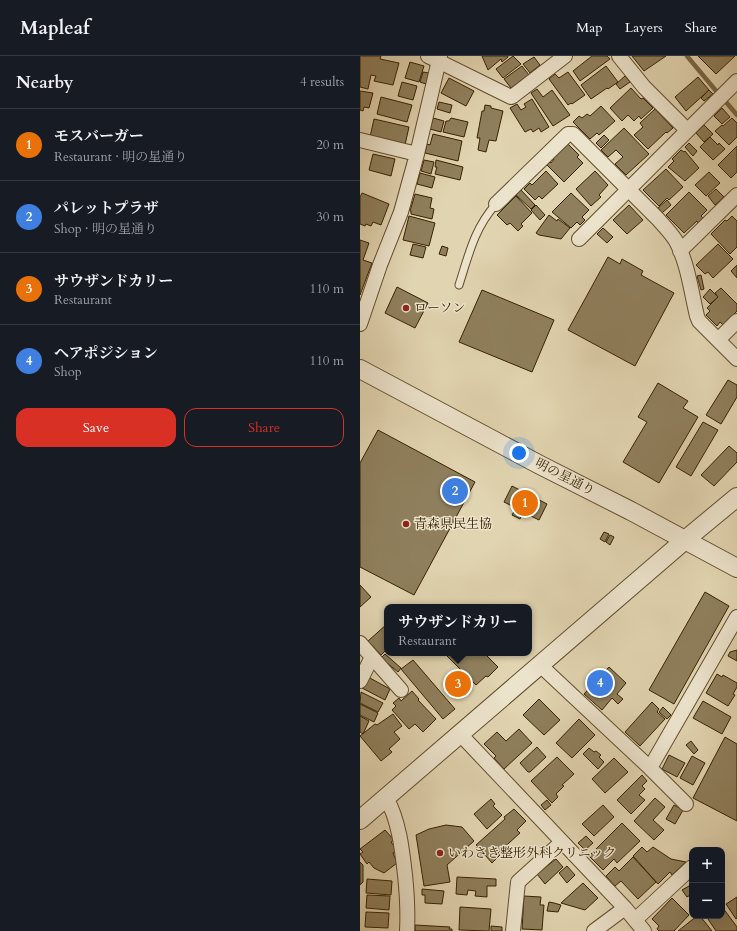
<!DOCTYPE html>
<meta charset="utf-8">
<style>
:root{--surface:#171b24;--page:#242831;--text:#f1f3f6;--muted:#9ea1a6;--line:#363941;--accent:#d93025}
body{margin:0;font-family:Cardo,"Noto Serif JP",serif;background:var(--page);color:var(--text)}
.controls{position:absolute;right:12px;bottom:12px;display:grid;overflow:hidden;border-radius:8px;box-shadow:0 4px 16px #0002}
.controls button{width:36px;height:36px;display:grid;place-items:center;padding:0;border:0;border-bottom:1px solid var(--line);background:var(--surface);color:var(--text);font:20px sans-serif}
.you{position:absolute;left:159px;top:397px;width:14px;height:14px;margin:-10px;border:3px solid #fff;border-radius:50%;background:#1a73e8;box-shadow:0 0 0 6px #1a73e833}
.badge{display:grid;place-items:center;width:26px;height:26px;border-radius:50%;background:var(--accent);color:#fff;font-size:13px;font-weight:700}
.pin{position:absolute;translate:-50% -50%;border:2px solid #fff;box-shadow:0 1px 4px #0006}
.popup{position:absolute;left:24px;top:548px;width:148px;height:52px;box-sizing:border-box;display:grid;place-content:center;border-radius:8px;background:var(--surface);filter:drop-shadow(0 1px 3px #0005);font-size:13px;white-space:nowrap;color:var(--muted)}
.popup b{font-size:15px;color:var(--text)}
.popup::after{content:'';position:absolute;left:50%;top:100%;margin-left:-8px;border:8px solid transparent;border-top-color:var(--surface)}
.list{margin:0;padding:0;list-style:none}
h2{display:flex;justify-content:space-between;align-items:center;height:52px;margin:0;padding:0 16px;font-size:17px}
h2 small{font-size:13px;font-weight:400;color:var(--muted)}
.list li{display:grid;grid-template-columns:26px 1fr auto;gap:12px;align-items:center;box-sizing:border-box;height:72px;padding:0 16px;border-top:1px solid var(--line)}
.list b{display:block;font-size:15px;white-space:nowrap}
.list p{margin:0;font-size:13px;white-space:nowrap;color:var(--muted)}
.list em{font-size:13px;font-style:normal;color:var(--muted)}
.actions{display:flex;gap:8px;padding:12px 16px}
.actions a{flex:1;padding:9px 0;border:1px solid var(--accent);border-radius:12px;text-align:center;font-size:14px;color:var(--accent)}
.actions .main{background:var(--accent);color:#fff}
.map{position:relative;flex:none;width:377px;height:875px;overflow:hidden}
header{display:flex;align-items:center;gap:24px;box-sizing:border-box;height:56px;padding:0 20px;background:var(--surface);border-bottom:1px solid var(--line)}
header strong{font-size:19px}
nav{display:flex;gap:22px;margin-inline-start:auto;font-size:14px}
main{display:flex}
aside{flex:1;background:var(--surface)}
.map>svg:first-child{display:block}
.lines{fill:none;stroke-linecap:round;stroke-linejoin:round}
.stream{stroke:#7a6846;stroke-width:4.5}
.building{fill:#8f7f5c;stroke:#372200}
.service-casing{stroke:#624e2c;stroke-width:9}
.minor-casing{stroke:#624e2c;stroke-width:16}
.tertiary-casing{stroke:#624e2c;stroke-width:20}
.service{stroke:#ece3cc;stroke-width:7}
.minor{stroke:#ece3cc;stroke-width:14}
.tertiary{stroke:#ece3cc;stroke-width:18}
.poi-dot{fill:#8f2418;stroke:#ece3cc;stroke-width:1.5}
.labels{text-anchor:middle;dominant-baseline:central;stroke-width:3;stroke-linejoin:round;paint-order:stroke}
.poi-label{font-size:13px;fill:#372200;stroke:#ece3cc;text-anchor:start}
.street-label{font-size:13px;fill:#372200;stroke:#ece3cc}
</style>
<header>
<strong>Mapleaf</strong>
<nav><a>Map</a><a>Layers</a><a>Share</a></nav>
</header>
<main>
<aside>
<h2>Nearby<small>4 results</small></h2>
<ul class="list">
<li><span class="badge" style="background:#e8710a">1</span><div><b>モスバーガー</b><p>Restaurant · 明の星通り</p></div><em>20 m</em></li>
<li><span class="badge" style="background:#3f7fe0">2</span><div><b>パレットプラザ</b><p>Shop · 明の星通り</p></div><em>30 m</em></li>
<li><span class="badge" style="background:#e8710a">3</span><div><b>サウザンドカリー</b><p>Restaurant</p></div><em>110 m</em></li>
<li><span class="badge" style="background:#3f7fe0">4</span><div><b>ヘアポジション</b><p>Shop</p></div><em>110 m</em></li>
</ul>
<div class="actions"><a class="main">Save</a><a>Share</a></div>
</aside>
<div class="map">
<svg width="377" height="875" viewBox="0 0 377 875">
<rect width="100%" height="100%" fill="#e1d4b0"/>
<filter id="stains"><feTurbulence type="fractalNoise" baseFrequency=".005" numOctaves="4"/><feColorMatrix values="0 0 0 0 .2 0 0 0 0 .09 0 0 0 0 .02 0 0 0 .5 -.17"/></filter>
<radialGradient id="worn" r=".72"><stop offset=".6" stop-color="#630" stop-opacity="0"/><stop offset="1" stop-color="#630" stop-opacity=".3"/></radialGradient>
<g class="lines">
<path class="stream" d="M327,0L357,36
M366,46L377,59"/>
</g>
<path class="building" d="M0,0H21L20,3L39,7L33,29L14,25L16,20L11,19L8,33L0,31Z
M122,0H148V1L142,6L141,3L128,14Z
M153,0L161,8L143,22L136,13Z
M232,0H247L250,3L220,25L213,15Z
M272,0H306L284,15Z
M338,0H375L356,18Z
M174,1L180,9L170,17L163,8Z
M50,6L64,10L59,26L45,22Z
M162,10L169,19L151,32L144,23Z
M246,10L258,26L248,33L247,32L231,43L221,29Z
M63,16L69,17L66,28L60,26Z
M208,16L225,39L212,48L211,47L208,49L189,23L195,18L199,22Z
M265,20L270,26L260,33L256,28Z
M338,21L349,34L326,55L315,41Z
M89,22L114,35L106,50L81,37Z
M42,26L57,30L53,44L38,40Z
M271,32L281,43L283,42L293,52L281,63L279,60L274,65L268,59L262,65L250,52Z
M177,33L183,41L192,34L210,59L193,70L171,37Z
M349,34L353,38L344,45L341,42Z
M0,35L13,37L9,52L4,51L3,55L0,54Z
M21,41L52,49L47,66L17,58Z
M172,43L189,71L181,76L179,72L173,76L171,73L165,76L150,52L157,48L161,54L166,51L164,48Z
M79,46L92,49L90,57L77,53Z
M125,49L131,50V52L143,55L136,85L129,84L126,96L118,94L120,82H117L122,55H124Z
M241,50L255,65L239,79L237,77L230,83L213,66L219,60L222,62L227,58L230,60Z
M362,52L370,61L362,68L354,60Z
M295,53L313,72L307,77L306,76L288,93L274,79L283,71L280,67Z
M73,62L84,65L81,76L70,73Z
M91,62L108,66L104,81L83,76L86,65H89Z
M372,62L377,67V81L369,89L355,75L362,69L363,70Z
M14,63L49,71L45,89L10,81Z
M344,69L353,78L344,86L336,77Z
M264,72L289,98L266,119L255,108L263,101L256,94L248,101L241,94Z
M73,78L102,85L98,105L65,97L67,88L70,89Z
M244,79L249,84L241,92L236,87Z
M350,81L358,89L359,87L365,93L353,104L340,91Z
M329,87L337,95L333,100L325,91Z
M208,88L219,99L217,101L223,107L204,126L187,109L190,106L191,107L194,103H193Z
M377,90V116L371,122L358,109Z
M321,94L324,96L325,95L339,112L325,125L308,111L314,105L312,103Z
M13,98L35,103L31,120L9,114Z
M64,104L74,106L71,118L61,115Z
M76,104L103,111L100,124L75,118L77,111H75Z
M306,113L323,131L309,144L307,142L299,150L283,134Z
M186,115L198,128L182,143L179,140L175,144L164,133L170,127L172,129Z
M235,115L248,129L239,139L241,141L231,150L216,133Z
M349,116L360,127L346,140L335,129Z
M60,117L75,121L72,132L57,128Z
M356,133L364,141L355,149L348,140Z
M161,134L175,149L171,153L156,139Z
M329,136L347,154L341,160L343,162L338,167L337,165L324,177L306,159Z
M2,137L29,148L21,169L13,166L11,170L6,168L5,170L0,168V141Z
M211,137L229,154L222,161L225,164L220,169L217,166L211,172L192,156Z
M55,138L72,142L70,152L74,153L72,163L51,158V155H50Z
M156,140L172,157L161,168L163,170L158,175L150,167L147,169L137,159Z
M307,144L311,149L302,157L298,152Z
M176,149L185,159L180,164L171,154Z
M269,149L283,164L267,178L253,164Z
M189,159L197,165L198,163L210,172L201,183L179,179L176,177Z
M49,160L75,167L69,190L43,184Z
M372,160L377,165V191L370,198L351,178L365,164L367,165Z
M243,172L253,181L247,187L237,178Z
M0,184L9,187L3,204L12,207L0,239Z
M53,188L66,191L63,202L50,199Z
M358,188L373,203L353,222L348,216L345,218L336,209Z
M82,190L88,192L86,200L79,198Z
M248,201L260,208L262,203L283,215L281,219L314,237L275,310L208,274Z
M377,209V222L371,215Z
M341,219L344,233L341,234L337,220Z
M37,231L68,247L55,272L25,257Z
M361,232L377,248V255L363,269L360,266L357,270L346,259L350,255L347,252L358,241L355,237Z
M350,233L358,241L350,248L343,241Z
M122,234L194,264L172,316L99,286Z
M368,324L377,329V341L361,368L346,359Z
M298,327L328,345L323,352L338,361L299,427L263,406L287,366L278,361Z
M343,366L358,374L331,420L316,411Z
M18,374L115,426L54,539L0,511V407Z
M369,390L377,397V406L354,430L341,419Z
M152,430L187,448L179,464L163,456L160,463L152,459L156,452L144,446Z
M244,476L249,478L245,486L240,483Z
M250,479L254,481L250,489L246,486Z
M0,529L11,541L0,551Z
M345,536L369,550L314,648L289,634Z
M27,568V593L21,599L8,585Z
M377,594V605L368,600L370,596Z
M84,597H124L138,611L128,621L126,620L116,629Z
M25,598L41,612L38,616L21,602Z
M53,604L95,653L83,663L41,613Z
M249,611L266,627L257,638L263,643L258,648L252,642L242,654L224,638Z
M357,618L362,621L363,619L377,627V631L373,638L375,639L368,650L346,637Z
M8,621L30,633L25,644L2,632Z
M52,635L59,643L58,644L76,663L63,676L55,668L49,673L32,654L36,650L33,647L39,642L41,645Z
M1,636L23,647L18,656L0,647Z
M179,643L200,664L184,679L163,659Z
M343,645L371,661L362,678L333,662Z
M292,646L299,653L297,656L305,663L280,690L265,676Z
M0,648L18,657L14,666L0,659Z
M303,651L311,659L307,663L299,656Z
M33,658L42,670L34,676L40,683L29,693L32,696L21,705L0,680L15,668L17,669Z
M0,660L9,665L3,678L0,676Z
M219,663L235,679L212,702L196,687Z
M159,673L172,687L144,713L134,702L136,700L124,688L137,676L146,685Z
M365,681L377,688V765L333,742Z
M331,685L338,694L334,698L326,689Z
M177,691L186,701L170,716H168L160,707Z
M229,692L234,696L236,695L241,699L239,701L244,706L238,713L223,698Z
M309,699L325,707L317,721L302,713Z
M332,700L345,707L333,729L320,722Z
M197,701L214,718L202,729L204,730L196,738L198,741L192,747L171,725Z
M254,702L268,716L245,737L232,723Z
M282,719L287,725L282,730L285,733L279,739L285,744L271,758L257,744Z
M295,742L305,751L293,764L304,774L294,784L274,765Z
M131,743L135,748L133,750L142,759L127,773L114,758Z
M187,744L191,749L185,754L181,749Z
M243,749L254,761L234,780L222,768Z
M314,749L323,754L315,768L306,763Z
M154,753L166,765L157,774L160,777L138,797L140,799L132,807L125,799L122,801L115,793L118,791L116,789L145,763L144,761Z
M262,767L280,785L257,807L254,803L243,814L229,800Z
M86,769L102,771L114,785L87,809L90,826L64,830L56,779L69,773Z
M25,774L34,784L31,786L37,794L33,797L37,807L24,817L14,812L9,806L7,808L0,798L3,796L0,793Z
M226,780L233,787L225,794L218,787Z
M282,791L287,796L293,791L311,803L326,806L312,819L310,816L298,828L273,800Z
M273,801L296,826L278,843L261,825L255,830L246,820L255,811L259,815Z
M196,803L203,811L185,828L177,818Z
M0,806L3,809V826L0,829Z
M207,810L215,819L207,827L199,817Z
M97,821L136,823V830H127V841L115,840L116,835L108,834L107,839L96,838Z
M7,823L32,825L31,839L6,837Z
M223,827L238,842L225,854L201,847Z
M329,830L332,835V838L327,841L322,834Z
M62,833L84,835L82,848L65,847V839H62Z
M7,839L30,840L29,854L6,852Z
M164,840L181,841L180,849H184L182,874L162,873Z
M377,841V862L376,863L366,848Z
M312,842L329,859L314,875H299L297,873L299,870L292,863Z
M189,846L194,847L201,849L198,856L187,855Z
M100,851L131,853L129,875L99,874Z
M363,852L377,871V875H356L348,863L352,860H362Z
M6,856L29,857L28,872L5,871Z
M337,860H340L352,875H318Z
M55,869L90,871L89,873H92V875H55Z
M131,870L142,871V875H131Z"/>
<g class="lines">
<g class="service-casing">
<path id="service" d="M99,229C109,198 114,173 136,148"/>
</g>
<g class="minor-casing">
<path id="minor" d="M68,0L151,41L153,40L205,0
M259,0L284,31L327,74
M0,84L57,98
M136,148L208,78H213L298,163C304,170 311,177 316,185C328,208 331,235 337,260L339,265L377,303
M219,183L377,25
M320,195L377,139
M0,268L20,209L41,156L57,98L80,0
M358,284L377,265
M0,587L41,634
M180,609L290,712L326,748
M0,625L12,601
M100,678L265,852L284,875
M290,712L377,561
M26,741C39,765 42,792 45,819C47,838 48,856 47,875
M275,864L332,811
M153,875L158,826L202,786
M234,875L265,852"/>
</g>
<g class="tertiary-casing">
<path id="tertiary" d="M0,313L180,409L271,455L377,512
M0,764L325,484L377,441"/>
</g>
<use href="#service" class="service"/>
<use href="#minor" class="minor"/>
<use href="#tertiary" class="tertiary"/>
</g>
<g class="poi-dot">
<circle cx="46" cy="252" r="4"/>
<circle cx="46" cy="468" r="4"/>
<circle cx="80" cy="797" r="4"/>
</g>
<g class="labels">
<g class="poi-label">
<text x="54" y="252">ローソン</text>
<text x="54" y="468">青森県民生協</text>
<text x="88" y="797">いわさき整形外科クリニック</text>
</g>
<g class="street-label">
<text transform="translate(205 421) rotate(27)">明の星通り</text>
</g>
</g>
<rect width="100%" height="100%" filter="url(#stains)"/>
<rect width="100%" height="100%" fill="url(#worn)"/>
</svg>
<div class="controls">
<button>+</button>
<button>−</button>
</div>
<div class="you"></div>
<div class="pin badge" style="left:165px;top:447px;background:#e8710a">1</div>
<div class="pin badge" style="left:95px;top:435px;background:#3f7fe0">2</div>
<div class="pin badge" style="left:98px;top:628px;background:#e8710a">3</div>
<div class="popup"><b>サウザンドカリー</b>Restaurant</div>
<div class="pin badge" style="left:240px;top:627px;background:#3f7fe0">4</div>
</div>
</main>
